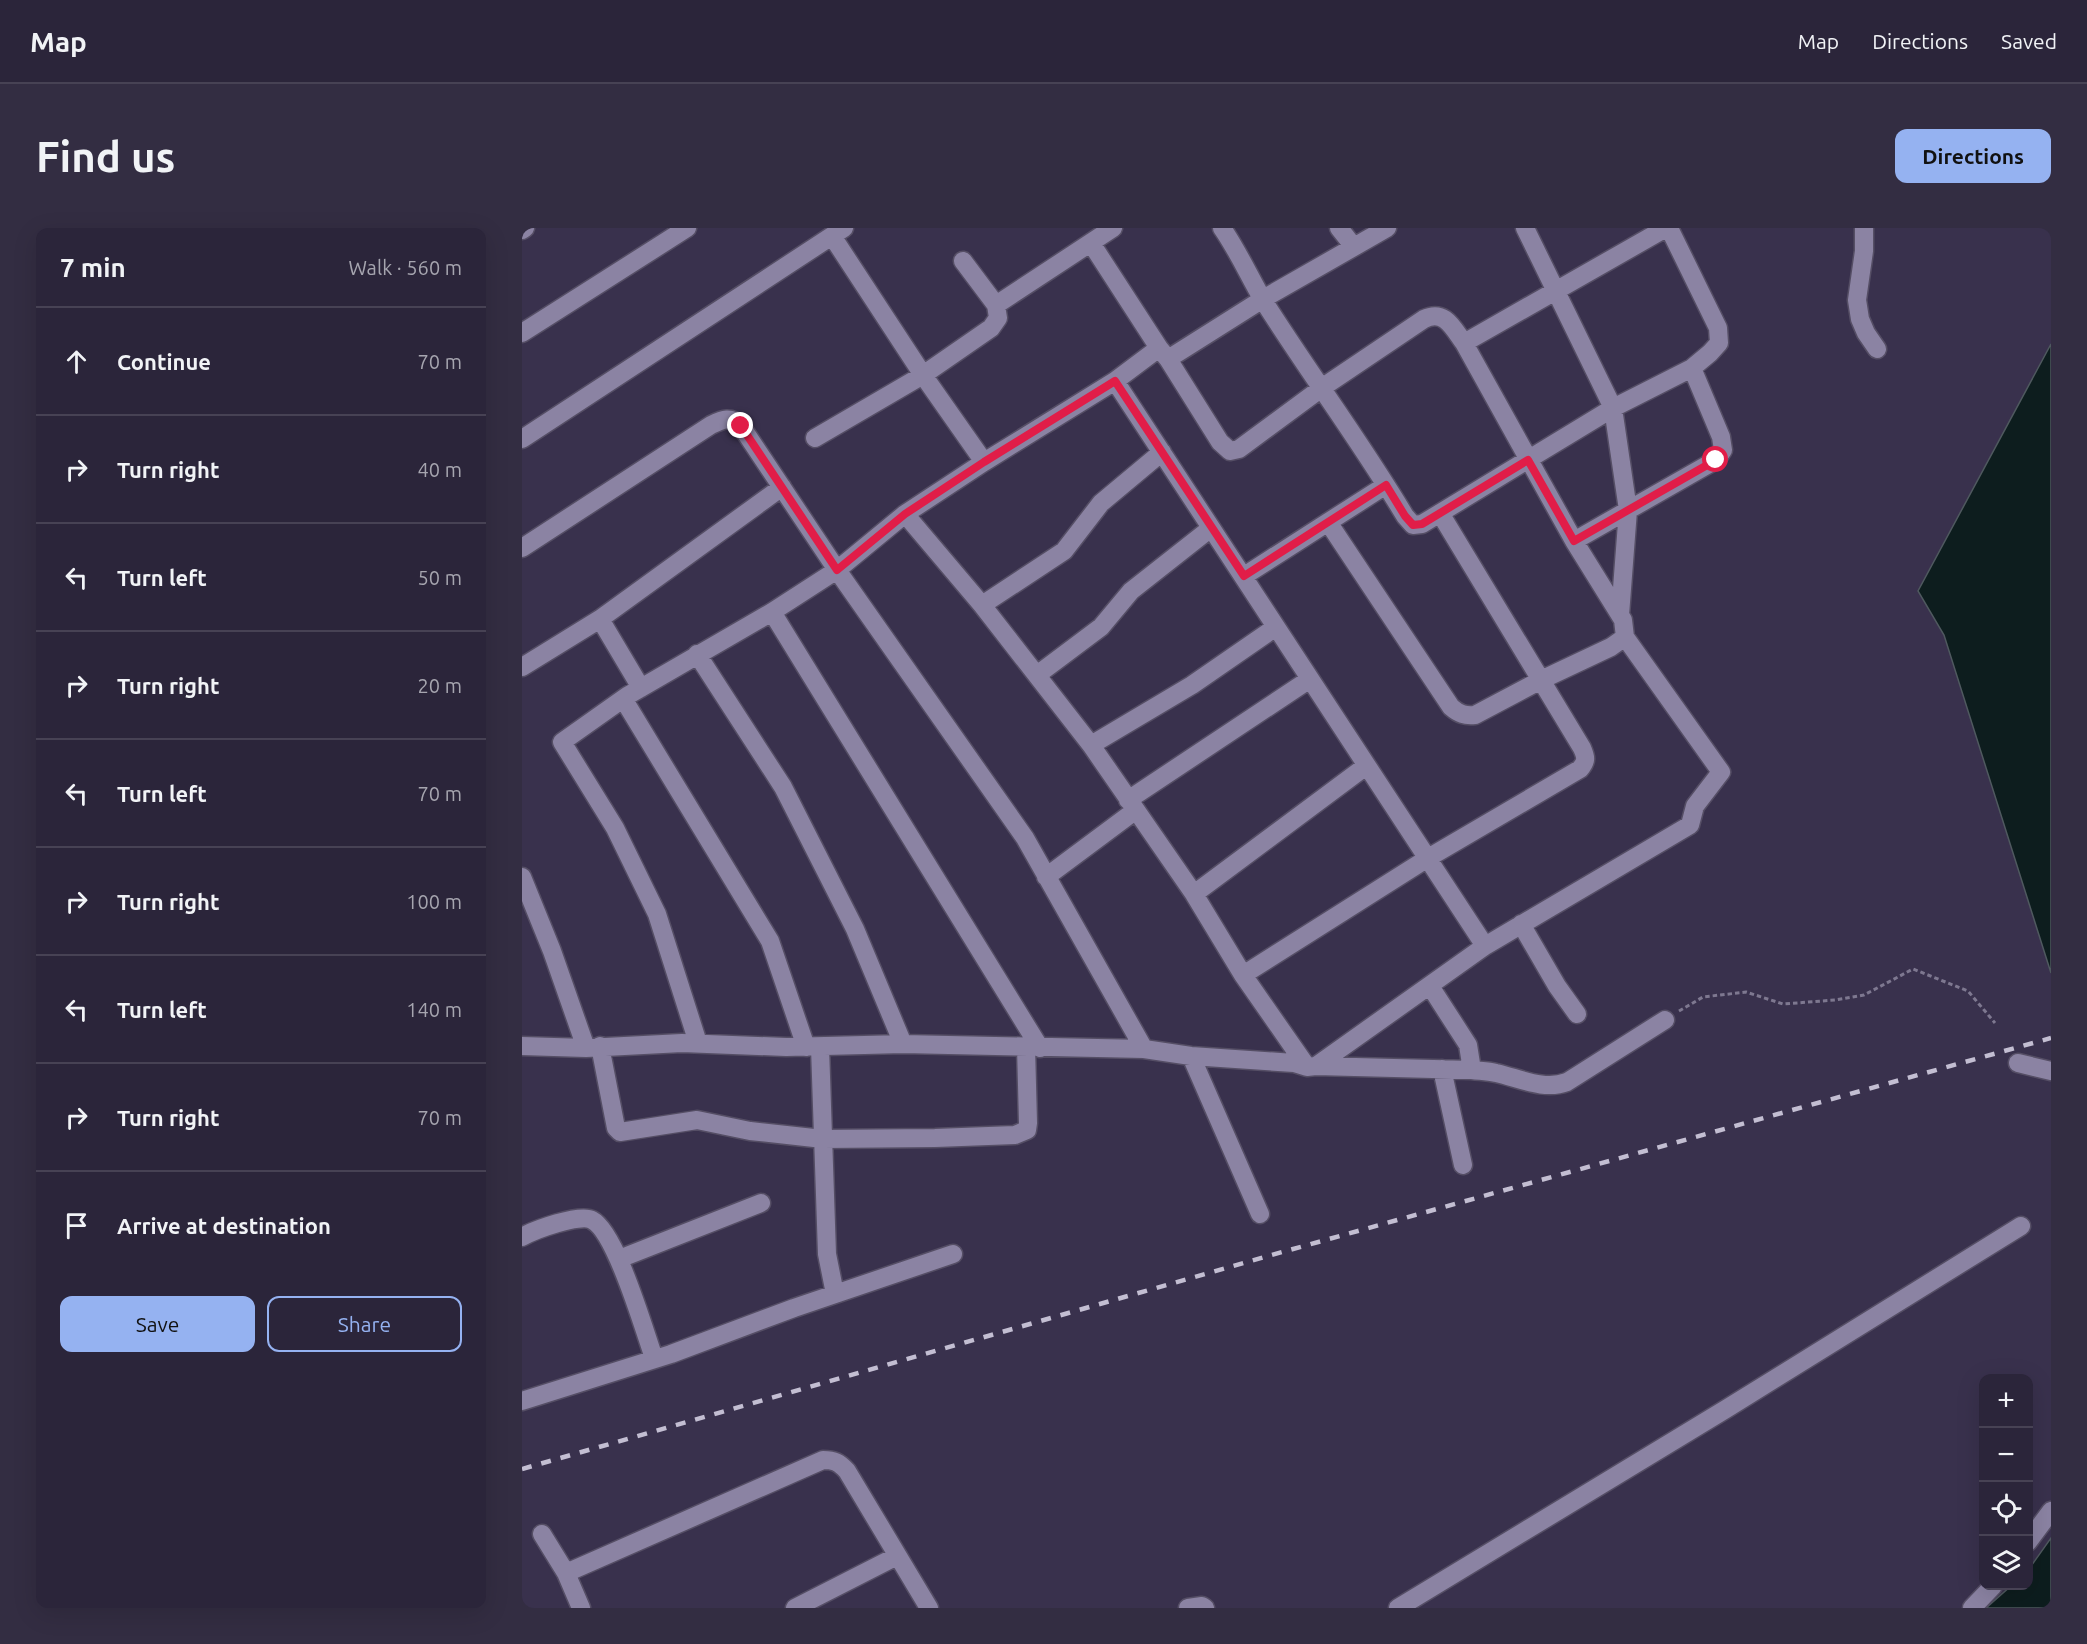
<!DOCTYPE html>
<meta charset="utf-8">
<style>
:root{--surface:#2b253a;--page:#332d42;--text:#f1f3f6;--muted:#a6a5af;--line:#474254;--accent:#95b2f1}
body{margin:0;font-family:Ubuntu,sans-serif;background:var(--page);color:var(--text)}
.controls{position:absolute;right:18px;bottom:18px;display:grid;overflow:hidden;border-radius:12px;box-shadow:0 6px 24px #0002}
.controls button{width:54px;height:54px;display:grid;place-items:center;padding:0;border:0;border-bottom:2px solid var(--line);background:var(--surface);color:var(--text);font:30px sans-serif}
.stop{position:absolute;width:18px;height:18px;margin:-14px;border:4px solid #e11d48;border-radius:50%;background:#fff}
.stop.end{background:#e11d48;border-color:#fff;box-shadow:0 2px 6px #0008}
.list{margin:0;padding:0;list-style:none}
h2{display:flex;justify-content:space-between;align-items:center;height:78px;margin:0;padding:0 24px;font-size:26px}
h2 small{font-size:20px;font-weight:400;color:var(--muted)}
.list li{display:grid;grid-template-columns:39px 1fr auto;gap:18px;align-items:center;box-sizing:border-box;height:108px;padding:0 24px;border-top:2px solid var(--line)}
.list b{display:block;font-size:22px;white-space:nowrap}
.list em{font-size:20px;font-style:normal;color:var(--muted)}
.actions{display:flex;gap:12px;padding:18px 24px}
.actions a{flex:1;padding:14px 0;border:2px solid var(--accent);border-radius:12px;text-align:center;font-size:21px;color:var(--accent)}
.actions .main{background:var(--accent);color:#111}
.icon{flex:none;width:33px;height:33px;fill:none;stroke:currentColor;stroke-width:2;stroke-linecap:round;stroke-linejoin:round}
.map{position:relative;flex:none;width:1529px;height:1380px;overflow:hidden;border-radius:12px}
header{display:flex;align-items:center;gap:36px;box-sizing:border-box;height:84px;padding:0 30px;background:var(--surface);border-bottom:2px solid var(--line)}
header strong{font-size:28px}
nav{display:flex;gap:33px;margin-inline-start:auto;font-size:21px}
.intro{display:flex;align-items:center;justify-content:space-between;box-sizing:border-box;height:144px;padding:0 36px}
h1{margin:0;font-size:42px}
.button{padding:15px 27px;border-radius:12px;background:var(--accent);color:#111;font-size:21px;font-weight:700}
main{display:flex;gap:36px;padding:0 36px}
aside{flex:1;background:var(--surface);border-radius:12px;box-shadow:0 6px 24px #0002}
.map>svg:first-child{display:block}
.water{fill:#0d1d1e;stroke:#4f595f;stroke-width:1.5}
.lines{fill:none;stroke-linecap:round;stroke-linejoin:round}
.minor-casing{stroke:#554e65;stroke-width:21}
.path{stroke:#7e7890;stroke-width:3;stroke-dasharray:4.5 3;stroke-linecap:butt}
.minor{stroke:#8b83a3;stroke-width:18}
.rail{stroke:#c3bed2;stroke-width:4.5;stroke-dasharray:10 10;stroke-linecap:butt}
.route{stroke:#e11d48;stroke-width:8}
</style>
<header>
<strong>Map</strong>
<nav><a>Map</a><a>Directions</a><a>Saved</a></nav>
</header>
<div class="intro"><h1>Find us</h1><a class="button">Directions</a></div>
<main>
<aside>
<h2>7 min<small>Walk · 560 m</small></h2>
<ul class="list">
<li><svg class="icon" aria-label="ahead" viewBox="0 0 24 24"><path d="M12 20V5M6 11l6-6 6 6"/></svg><div><b>Continue</b></div><em>70 m</em></li>
<li><svg class="icon" aria-label="right" viewBox="0 0 24 24"><path d="M7 20v-9h11M14 6l5 5-5 5"/></svg><div><b>Turn right</b></div><em>40 m</em></li>
<li><svg class="icon" aria-label="left" viewBox="0 0 24 24"><path d="M17 20v-9H6M10 6l-5 5 5 5"/></svg><div><b>Turn left</b></div><em>50 m</em></li>
<li><svg class="icon" aria-label="right" viewBox="0 0 24 24"><path d="M7 20v-9h11M14 6l5 5-5 5"/></svg><div><b>Turn right</b></div><em>20 m</em></li>
<li><svg class="icon" aria-label="left" viewBox="0 0 24 24"><path d="M17 20v-9H6M10 6l-5 5 5 5"/></svg><div><b>Turn left</b></div><em>70 m</em></li>
<li><svg class="icon" aria-label="right" viewBox="0 0 24 24"><path d="M7 20v-9h11M14 6l5 5-5 5"/></svg><div><b>Turn right</b></div><em>100 m</em></li>
<li><svg class="icon" aria-label="left" viewBox="0 0 24 24"><path d="M17 20v-9H6M10 6l-5 5 5 5"/></svg><div><b>Turn left</b></div><em>140 m</em></li>
<li><svg class="icon" aria-label="right" viewBox="0 0 24 24"><path d="M7 20v-9h11M14 6l5 5-5 5"/></svg><div><b>Turn right</b></div><em>70 m</em></li>
<li><svg class="icon" aria-label="arrive" viewBox="0 0 24 24"><path d="M6 21V4h12l-3 4 3 4H6"/></svg><div><b>Arrive at destination</b></div></li>
</ul>
<div class="actions"><a class="main">Save</a><a>Share</a></div>
</aside>
<div class="map">
<svg width="1529" height="1380" viewBox="0 0 1529 1380">
<rect width="100%" height="100%" fill="#39314d"/>
<path class="water" d="M1529,116V745L1422,407L1396,363Z
M1529,1310V1380H1464L1489,1358H1506L1507,1341Z"/>
<g class="lines">
<g class="minor-casing">
<path id="minor" d="M700,0C716,23 727,48 741,72C787,145 839,214 883,288L891,297L900,296L1091,180L1170,140L1188,125L1197,115L1196,100L1147,0
M817,0L832,19
M1003,0L1091,180L1106,282L1098,387
M1342,0V23L1335,72L1338,91L1344,105L1355,121
M0,2L3,0
M310,8L401,147L462,234
M569,15L637,120L646,131L698,214L708,223L717,221L801,159L902,91C923,81 931,100 942,115L1052,313L1101,392L1103,409L1089,419L1019,452L953,487C943,488 937,486 929,479L806,294
M474,77L591,0
M0,105L165,0
M942,115L1144,0
M646,131L741,71L865,0
M593,153L963,718
M293,210L401,147L469,100L476,90L474,77L441,33
M0,211L322,0
M383,286L460,377L569,517L672,666L721,747L785,839
M1052,313L1194,232L1201,222L1199,209L1170,140
M0,320L189,197C201,191 209,188 219,198L315,342L503,610L622,821
M722,348L864,257
M460,377L542,323L579,275L640,224
M250,384L518,820
M78,391L119,460
M175,426L261,559L333,701L381,816
M0,439L78,391L260,259
M515,447L579,399L609,363L689,300
M105,468L40,514L93,600L135,686L176,815
M569,517L670,457L754,399
M606,572L788,451
M0,649L30,723L64,820
M524,649L614,582
M672,666L844,538
M999,696L1035,758L1055,786
M721,747L906,630L1058,541C1065,533 1064,529 1060,520L918,285
M908,758L946,817L950,842
M0,818L64,820L160,815L264,819L381,816L622,821L669,828L772,835L785,839L794,838L950,842C958,843 966,843 974,845C997,850 1022,863 1045,854L1143,792
M78,818L94,900L98,904L175,892L228,903L301,911L413,910L493,907L505,902L506,895L504,819
M284,819L248,713L105,477V468L250,384L315,342L383,286L462,234L593,153L637,120
M298,819L305,1026L313,1066
M669,828L738,986
M1496,835L1529,843
M794,838L963,718L1168,597L1173,578L1199,544L1103,409
M920,841L941,937
M0,1009C12,1002 58,985 70,992C94,1004 122,1102 132,1130
M97,1031L239,975
M0,1173L149,1126L272,1080L431,1026
M20,1306L44,1345L59,1380
M1506,1314L1529,1283
M44,1345L301,1232C312,1232 317,1234 325,1243L407,1380
M273,1380L375,1328
M666,1380L680,1378L683,1380
M876,1380L1204,1181L1499,998
M1450,1380L1471,1358"/>
</g>
<path class="path" d="M1157,783L1181,769L1224,764L1261,776L1313,772L1342,767L1391,741L1446,763L1473,795"/>
<use href="#minor" class="minor"/>
<path class="rail" d="M0,1241L746,1028L1529,810"/>
</g>
<g class="lines">
<path class="route" d="M219,198L315,342L383,286L462,234L593,153L722,348L864,257L883,288L891,297L900,296L1006,232L1052,313L1194,232"/>
</g>
</svg>
<div class="controls">
<button>+</button>
<button>−</button>
<button><svg class="icon" aria-label="locate" viewBox="0 0 24 24"><circle cx="12" cy="12" r="6"/><path d="M12 2v4M12 18v4M2 12h4M18 12h4"/></svg></button>
<button><svg class="icon" aria-label="layers" viewBox="0 0 24 24"><path d="M12 4l9 5-9 5-9-5zM3 14l9 5 9-5"/></svg></button>
</div>
<div class="stop" style="left:1194px;top:232px"></div>
<div class="stop end" style="left:219px;top:198px"></div>
</div>
</main>
